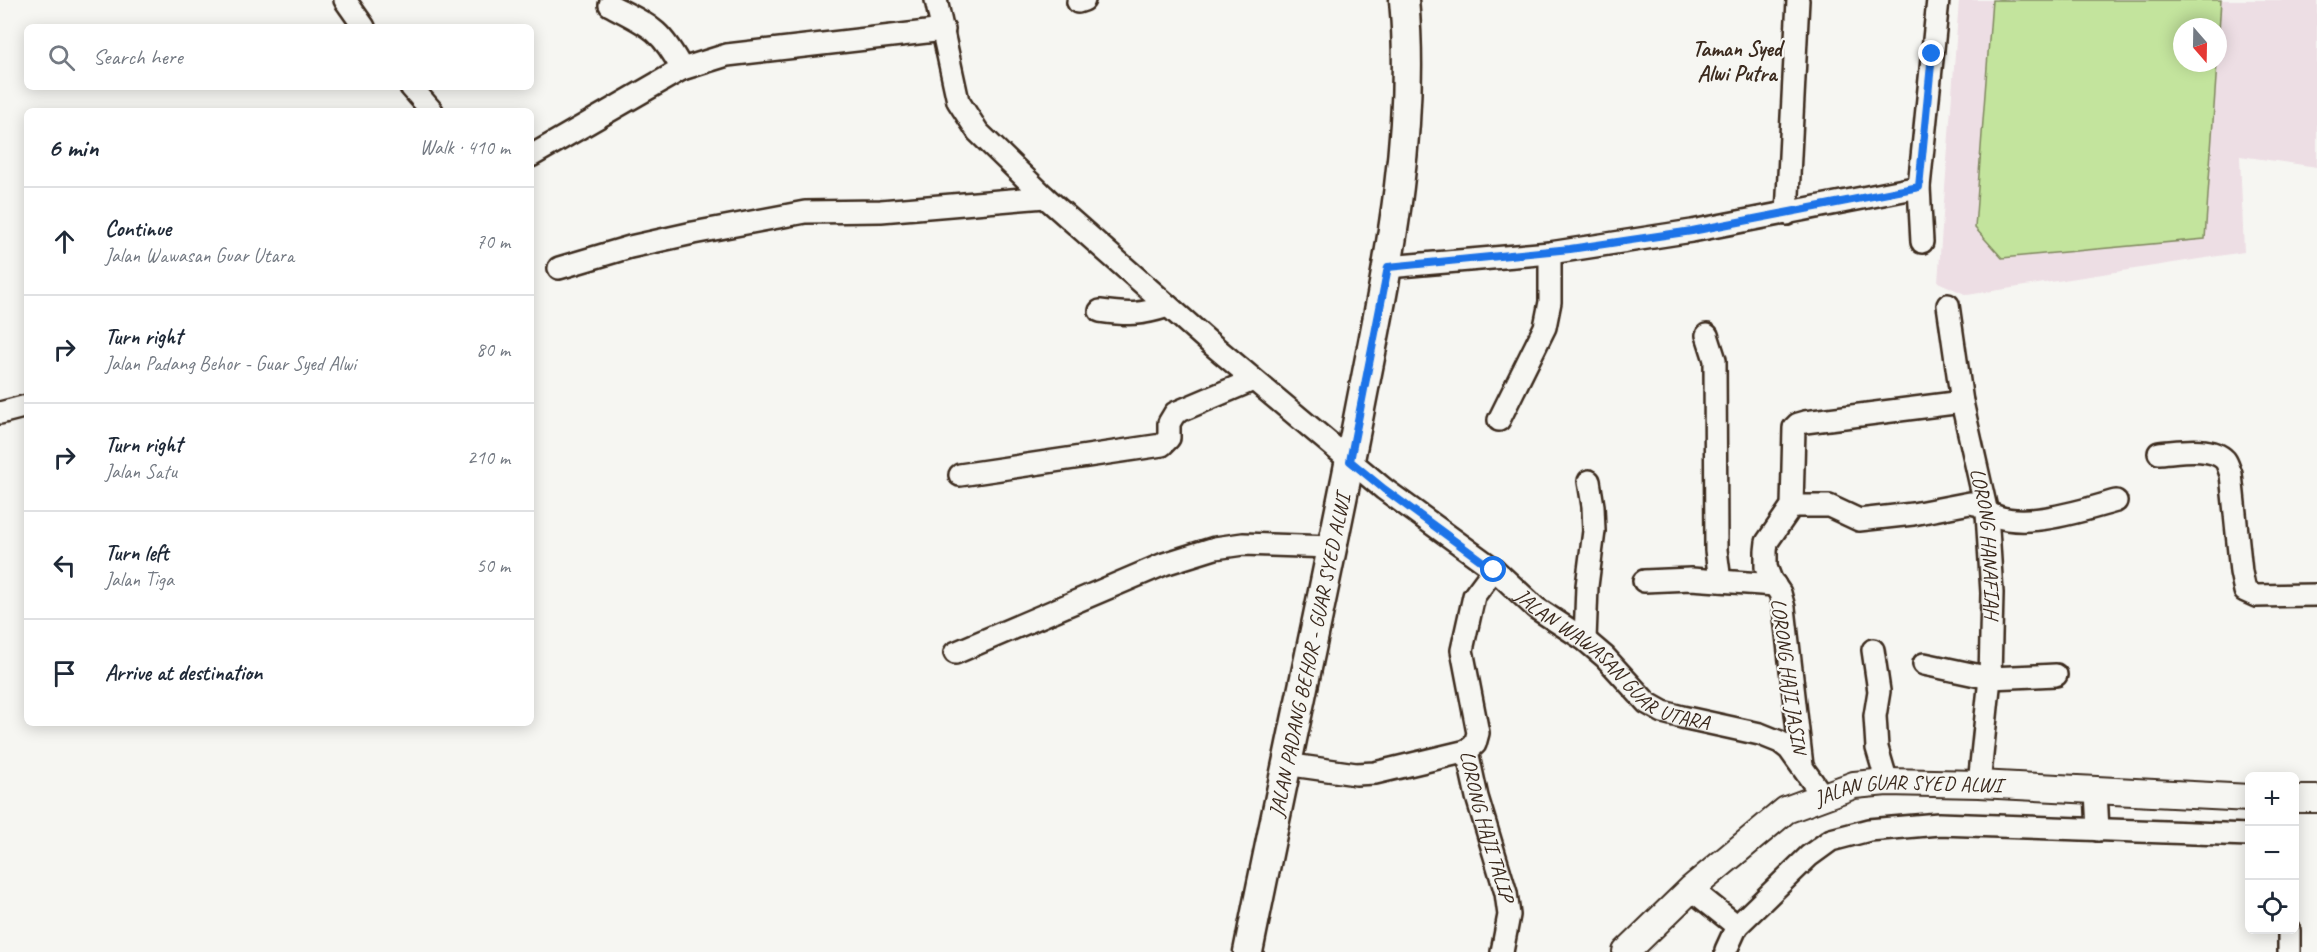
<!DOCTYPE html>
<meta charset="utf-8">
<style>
:root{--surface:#fff;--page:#f6f6f7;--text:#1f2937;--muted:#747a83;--line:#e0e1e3}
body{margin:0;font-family:Caveat,sans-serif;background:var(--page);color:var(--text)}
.controls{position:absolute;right:18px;bottom:18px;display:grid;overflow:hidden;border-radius:9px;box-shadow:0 3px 15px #0003}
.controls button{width:54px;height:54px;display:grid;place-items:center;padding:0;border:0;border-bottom:2px solid var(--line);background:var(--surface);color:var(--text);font:30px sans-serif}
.compass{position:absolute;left:2173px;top:18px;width:54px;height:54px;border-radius:50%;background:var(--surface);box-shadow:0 3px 15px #0003;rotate:160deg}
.stop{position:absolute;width:18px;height:18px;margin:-14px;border:4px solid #1a73e8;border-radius:50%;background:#fff}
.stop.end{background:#1a73e8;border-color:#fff;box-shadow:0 2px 6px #0008}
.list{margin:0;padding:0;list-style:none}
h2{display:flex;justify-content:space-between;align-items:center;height:78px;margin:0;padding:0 24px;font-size:26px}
h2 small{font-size:20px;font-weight:400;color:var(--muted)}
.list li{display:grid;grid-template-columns:39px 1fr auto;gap:18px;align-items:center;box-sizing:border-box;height:108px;padding:0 24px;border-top:2px solid var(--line)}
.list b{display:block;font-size:22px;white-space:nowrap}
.list p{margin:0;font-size:20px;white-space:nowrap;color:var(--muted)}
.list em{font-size:20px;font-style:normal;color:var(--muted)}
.icon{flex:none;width:33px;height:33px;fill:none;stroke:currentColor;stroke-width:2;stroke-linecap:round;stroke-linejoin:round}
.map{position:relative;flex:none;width:2317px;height:952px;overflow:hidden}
.search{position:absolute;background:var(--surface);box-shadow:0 3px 15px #0003;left:24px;top:24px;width:510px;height:66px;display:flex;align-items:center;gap:15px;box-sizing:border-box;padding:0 21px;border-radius:9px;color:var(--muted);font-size:22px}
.panel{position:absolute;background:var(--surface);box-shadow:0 3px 15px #0003;left:24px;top:108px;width:510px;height:618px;border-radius:9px}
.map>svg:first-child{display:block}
.built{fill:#eddee4;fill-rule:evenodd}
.green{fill:#c3e49d;stroke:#7f875e;stroke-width:1.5}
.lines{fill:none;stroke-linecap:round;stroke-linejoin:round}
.minor-casing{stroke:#3b2a1e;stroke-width:26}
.tertiary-casing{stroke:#3b2a1e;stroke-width:30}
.secondary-casing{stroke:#3b2a1e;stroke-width:33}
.minor{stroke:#f6f6f2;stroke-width:21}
.tertiary{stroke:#f6f6f2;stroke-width:26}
.secondary{stroke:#f6f6f2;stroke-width:28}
.route{stroke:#1a73e8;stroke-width:8}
.labels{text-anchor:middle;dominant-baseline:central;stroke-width:4.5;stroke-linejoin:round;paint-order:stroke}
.street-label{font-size:21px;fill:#3b2a1e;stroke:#f6f6f2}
.neighbourhood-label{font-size:22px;font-weight:bold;fill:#3b2a1e;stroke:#f6f6f2}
</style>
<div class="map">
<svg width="2317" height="952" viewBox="0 0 2317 952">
<rect width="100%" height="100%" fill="#f6f6f2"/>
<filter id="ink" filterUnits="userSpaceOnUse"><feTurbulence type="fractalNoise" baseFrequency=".0167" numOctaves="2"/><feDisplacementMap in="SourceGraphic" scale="12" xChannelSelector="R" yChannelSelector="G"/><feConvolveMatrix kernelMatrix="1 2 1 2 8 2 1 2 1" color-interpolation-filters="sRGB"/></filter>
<g filter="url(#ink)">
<path class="built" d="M1959,0H2317V167L2240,156L2244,252L1967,295L1938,282ZM2182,27H2218V63H2182Z"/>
<path class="green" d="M1992,0H2221L2218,48V27H2182V63H2217L2205,239L2002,258L1975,228Z"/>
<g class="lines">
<g class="minor-casing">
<g id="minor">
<path d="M345,0L364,27"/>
<path id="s1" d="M936,0L958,101L978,132L1045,197L1209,342L1384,489L1494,569L1536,608L1585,640L1605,657L1647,703L1663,712L1682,717L1760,734L1780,742L1789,749L1822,795"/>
<path d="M1078,2L1084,0"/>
<path d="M610,5C650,26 660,28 682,69"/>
<path d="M411,87L432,111"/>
<path d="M531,156L682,69L727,55L944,30"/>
<path d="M1787,214L1798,0"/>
<path d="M1922,242L1919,187L1938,0"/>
<path d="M1388,267L1550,253L1692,231L1919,187"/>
<path d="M559,268L630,247L693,233L805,212L881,211L1045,197"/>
<path id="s2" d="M1948,305L1962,402L1987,513L1992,593L1990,678L1979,784"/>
<path d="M1100,311C1129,315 1140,315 1168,306"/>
<path d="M1707,335L1715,360L1716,550L1720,581"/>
<path d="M0,413L27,406"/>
<path d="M1499,420L1545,327L1550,302V253"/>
<path d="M2159,453C2177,452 2211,445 2225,460C2228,464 2229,470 2231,474L2241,572L2245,591L2256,596L2317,595"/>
<path d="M960,475L1162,445L1169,438V423L1175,413L1253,380"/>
<path d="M1792,506H1829L1859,520L1913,514L1970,503L1980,505C2006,537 2083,510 2116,501"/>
<path id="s3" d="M1494,569L1474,596L1462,650L1478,733L1475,744L1467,751L1477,797L1506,893L1509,915L1502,952"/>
<path d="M1644,581L1691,579L1775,585"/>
<path d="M1585,640L1587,586L1594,531L1593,506L1589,481"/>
<path d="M1873,650L1879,691L1875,716L1877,748L1887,782"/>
<path d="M955,653L1164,564L1215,548L1243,544L1332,547"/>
<path d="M1924,664L1990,678L2056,675"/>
<path d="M1285,764L1356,774L1375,773L1467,751"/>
<path d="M1802,766L1784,608L1780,593L1771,580L1766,567V551L1767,542L1792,506L1794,428L1798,424L1805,422L1962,402"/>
<path d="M2096,791L2098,830"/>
<path d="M1691,889L1737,926"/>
<path d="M1726,950L1737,926L1809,856L1831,840L1869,830L1939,824L2250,835"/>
<path d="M2289,952V930"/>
</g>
</g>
<g class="tertiary-casing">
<g id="tertiary">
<path d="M2294,799H2317"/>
<path id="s4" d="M1626,952L1691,889L1786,810L1854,785L1887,782L1979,784L2250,798"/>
</g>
</g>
<g class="secondary-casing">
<g id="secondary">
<path id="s5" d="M1248,952C1284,772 1324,594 1359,414C1385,279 1417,139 1404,0"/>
</g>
</g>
<use href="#minor" class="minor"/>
<use href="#tertiary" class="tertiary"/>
<use href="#secondary" class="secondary"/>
</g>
</g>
<g class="lines" filter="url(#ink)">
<path class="route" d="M1494,570L1384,489L1350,461L1388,267L1570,249L1692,231L1919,187L1932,54"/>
</g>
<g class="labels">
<g class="street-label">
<text stroke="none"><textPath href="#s2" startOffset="242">LORONG HANAFIAH</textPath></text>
<text stroke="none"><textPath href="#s5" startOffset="303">JALAN PADANG BEHOR - GUAR SYED ALWI</textPath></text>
<text stroke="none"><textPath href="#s1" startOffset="969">JALAN WAWASAN GUAR UTARA</textPath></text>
<text transform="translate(1789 676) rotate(82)">LORONG HAJI JASIN</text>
<text stroke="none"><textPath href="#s4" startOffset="340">JALAN GUAR SYED ALWI</textPath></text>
<text stroke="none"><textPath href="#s3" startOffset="273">LORONG HAJI TALIP</textPath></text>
</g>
<g class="neighbourhood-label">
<text x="1737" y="49">Taman Syed<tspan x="1737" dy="25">Alwi Putra</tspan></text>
</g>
</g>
</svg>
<div class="controls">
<button>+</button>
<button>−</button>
<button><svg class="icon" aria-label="locate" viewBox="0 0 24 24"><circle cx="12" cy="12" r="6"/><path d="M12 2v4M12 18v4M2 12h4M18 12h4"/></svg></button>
</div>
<svg class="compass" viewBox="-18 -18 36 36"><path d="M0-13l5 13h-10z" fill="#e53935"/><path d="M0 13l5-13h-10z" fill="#747a83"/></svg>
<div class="stop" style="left:1494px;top:570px"></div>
<div class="stop end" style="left:1932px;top:54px"></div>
<div class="search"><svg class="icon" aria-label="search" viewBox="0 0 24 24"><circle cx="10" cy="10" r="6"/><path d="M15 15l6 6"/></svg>Search here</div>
<section class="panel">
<h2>6 min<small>Walk · 410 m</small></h2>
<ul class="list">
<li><svg class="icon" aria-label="ahead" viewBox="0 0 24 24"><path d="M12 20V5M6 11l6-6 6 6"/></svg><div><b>Continue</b><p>Jalan Wawasan Guar Utara</p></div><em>70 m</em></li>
<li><svg class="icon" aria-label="right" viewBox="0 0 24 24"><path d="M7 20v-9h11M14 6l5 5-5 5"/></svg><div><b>Turn right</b><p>Jalan Padang Behor - Guar Syed Alwi</p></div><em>80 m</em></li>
<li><svg class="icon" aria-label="right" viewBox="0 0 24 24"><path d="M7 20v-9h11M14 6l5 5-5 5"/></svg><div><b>Turn right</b><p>Jalan Satu</p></div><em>210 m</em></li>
<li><svg class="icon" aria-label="left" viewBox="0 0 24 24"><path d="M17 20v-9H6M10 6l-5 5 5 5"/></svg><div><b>Turn left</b><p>Jalan Tiga</p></div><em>50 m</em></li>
<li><svg class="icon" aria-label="arrive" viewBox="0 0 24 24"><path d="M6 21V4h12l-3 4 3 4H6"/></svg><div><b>Arrive at destination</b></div></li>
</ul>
</section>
</div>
